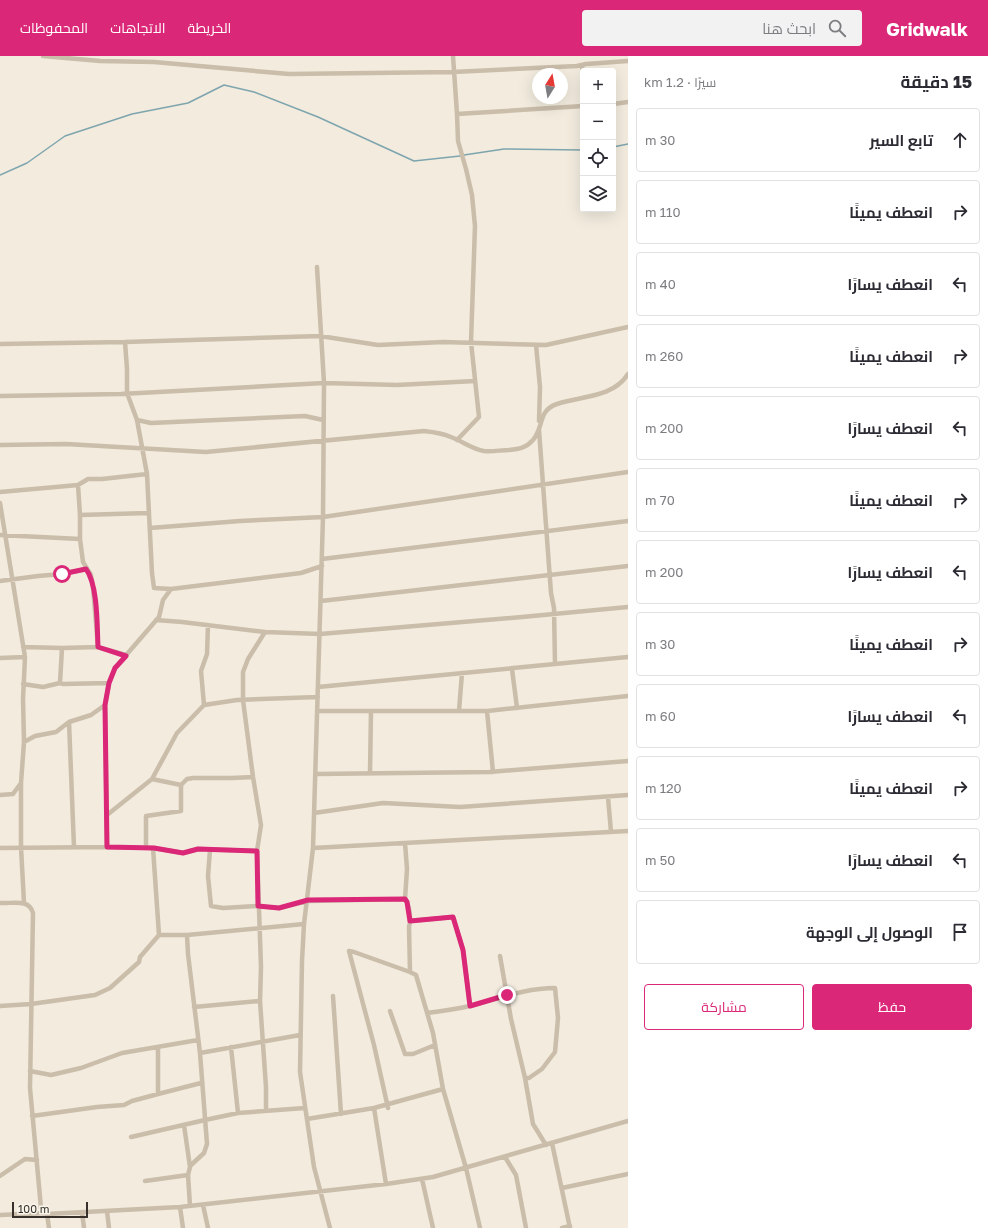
<!DOCTYPE html>
<html lang="ar">
<meta charset="utf-8">
<style>
:root{--surface:#fff;--page:#f2f2f3;--text:#2b2b33;--muted:#7c7c81;--line:#e1e1e2;--accent:#db2777}
body{margin:0;font-family:"Golos Text",Cairo,sans-serif;background:var(--page);color:var(--text);direction:rtl}
.controls{position:absolute;right:12px;top:12px;display:grid;overflow:hidden;border-radius:4px;box-shadow:0 4px 16px #0002}
.controls button{width:36px;height:36px;display:grid;place-items:center;padding:0;border:0;border-bottom:1px solid var(--line);background:var(--surface);color:var(--text);font:20px sans-serif}
.compass{position:absolute;left:532px;top:12px;width:36px;height:36px;border-radius:50%;background:var(--surface);box-shadow:0 4px 16px #0002;rotate:11deg}
.scale{position:absolute;left:12px;bottom:10px;width:76px;box-sizing:border-box;padding-left:4px;border:2px solid #38302a;border-top:0;font-size:11px;line-height:14px;white-space:nowrap;color:#38302a;-webkit-text-stroke:3px #f9f5eb;paint-order:stroke}
.stop{position:absolute;width:12px;height:12px;margin:-9px;border:3px solid #db2777;border-radius:50%;background:#fff}
.stop.end{background:#db2777;border-color:#fff;box-shadow:0 1px 4px #0008}
.list{margin:0;padding:0;list-style:none}
h2{display:flex;justify-content:space-between;align-items:center;height:52px;margin:0;padding:0 16px;font-size:17px}
h2 small{font-size:13px;font-weight:400;color:var(--muted)}
.list li{display:grid;grid-template-columns:26px 1fr auto;gap:12px;align-items:center;box-sizing:border-box;height:64px;margin:0 8px 8px;padding:0 8px;border:1px solid var(--line);border-radius:4px}
.list b{display:block;font-size:15px;white-space:nowrap}
.list em{font-size:13px;font-style:normal;color:var(--muted)}
.actions{display:flex;gap:8px;padding:12px 16px}
.actions a{flex:1;padding:9px 0;border:1px solid var(--accent);border-radius:4px;text-align:center;font-size:14px;color:var(--accent)}
.actions .main{background:var(--accent);color:#fff}
.icon{flex:none;width:22px;height:22px;fill:none;stroke:currentColor;stroke-width:2;stroke-linecap:round;stroke-linejoin:round}
.map{position:relative;flex:none;width:628px;height:1172px;overflow:hidden;direction:ltr}
header{display:flex;align-items:center;gap:24px;box-sizing:border-box;height:56px;padding:0 20px;background:var(--accent);color:#fff}
header strong{font-size:19px}
nav{display:flex;gap:22px;margin-inline-start:auto;font-size:14px}
.search{width:280px;height:36px;background:var(--page);display:flex;align-items:center;gap:10px;box-sizing:border-box;padding:0 14px;border-radius:4px;color:var(--muted);font-size:15px}
main{display:flex}
aside{flex:1;background:var(--surface)}
.map>svg:first-child{display:block}
.lines{fill:none;stroke-linecap:round;stroke-linejoin:round}
.stream{stroke:#7ea5ae;stroke-width:1.5}
.street{stroke:#cabdaa;stroke-width:4.5}
.route{stroke:#db2777;stroke-width:5}
</style>
<header>
<strong>Gridwalk</strong>
<div class="search"><svg class="icon" aria-label="search" viewBox="0 0 24 24"><circle cx="10" cy="10" r="6"/><path d="M15 15l6 6"/></svg>ابحث هنا</div>
<nav><a>الخريطة</a><a>الاتجاهات</a><a>المحفوظات</a></nav>
</header>
<main>
<aside>
<h2>15 دقيقة<small>سيرًا · 1.2 km</small></h2>
<ul class="list">
<li><svg class="icon" aria-label="ahead" viewBox="0 0 24 24"><path d="M12 20V5M6 11l6-6 6 6"/></svg><div><b>تابع السير</b></div><em>30 m</em></li>
<li><svg class="icon" aria-label="right" viewBox="0 0 24 24"><path d="M7 20v-9h11M14 6l5 5-5 5"/></svg><div><b>انعطف يمينًا</b></div><em>110 m</em></li>
<li><svg class="icon" aria-label="left" viewBox="0 0 24 24"><path d="M17 20v-9H6M10 6l-5 5 5 5"/></svg><div><b>انعطف يسارًا</b></div><em>40 m</em></li>
<li><svg class="icon" aria-label="right" viewBox="0 0 24 24"><path d="M7 20v-9h11M14 6l5 5-5 5"/></svg><div><b>انعطف يمينًا</b></div><em>260 m</em></li>
<li><svg class="icon" aria-label="left" viewBox="0 0 24 24"><path d="M17 20v-9H6M10 6l-5 5 5 5"/></svg><div><b>انعطف يسارًا</b></div><em>200 m</em></li>
<li><svg class="icon" aria-label="right" viewBox="0 0 24 24"><path d="M7 20v-9h11M14 6l5 5-5 5"/></svg><div><b>انعطف يمينًا</b></div><em>70 m</em></li>
<li><svg class="icon" aria-label="left" viewBox="0 0 24 24"><path d="M17 20v-9H6M10 6l-5 5 5 5"/></svg><div><b>انعطف يسارًا</b></div><em>200 m</em></li>
<li><svg class="icon" aria-label="right" viewBox="0 0 24 24"><path d="M7 20v-9h11M14 6l5 5-5 5"/></svg><div><b>انعطف يمينًا</b></div><em>30 m</em></li>
<li><svg class="icon" aria-label="left" viewBox="0 0 24 24"><path d="M17 20v-9H6M10 6l-5 5 5 5"/></svg><div><b>انعطف يسارًا</b></div><em>60 m</em></li>
<li><svg class="icon" aria-label="right" viewBox="0 0 24 24"><path d="M7 20v-9h11M14 6l5 5-5 5"/></svg><div><b>انعطف يمينًا</b></div><em>120 m</em></li>
<li><svg class="icon" aria-label="left" viewBox="0 0 24 24"><path d="M17 20v-9H6M10 6l-5 5 5 5"/></svg><div><b>انعطف يسارًا</b></div><em>50 m</em></li>
<li><svg class="icon" aria-label="arrive" viewBox="0 0 24 24"><path d="M6 21V4h12l-3 4 3 4H6"/></svg><div><b>الوصول إلى الوجهة</b></div></li>
</ul>
<div class="actions"><a class="main">حفظ</a><a>مشاركة</a></div>
</aside>
<div class="map">
<svg width="628" height="1172" viewBox="0 0 628 1172">
<rect width="100%" height="100%" fill="#f2ebde"/>
<g class="lines">
<path class="stream" d="M613,91L628,88
M464,99L504,93L583,94
M0,119L27,107L65,80L132,58L188,47L224,29L254,36L318,61L414,105L460,100"/>
<path class="street" d="M43,0L100,5L154,6L289,18L453,16L577,10L586,8L628,5
M453,0L457,58L583,50
M582,9L583,26
M613,48L628,46
M457,58L458,85L466,113L472,139L475,170L471,286L479,361L457,384
M317,211L324,327L323,461L313,792L304,868L302,905L300,1016L314,1111L330,1172
M125,286L127,313V337L137,364L151,367L305,360L323,364
M0,288L125,286L320,280L378,289L443,286L546,289L628,271
M536,289L540,331L539,365
M0,340L121,338L324,327L397,329L475,325
M137,364L147,418
M539,374L551,537L554,552L555,608
M0,389L66,388L206,396L424,375C433,376 442,377 451,381C462,385 472,393 484,395C492,396 501,394 509,394C519,393 526,392 533,384C544,371 538,354 557,348C581,340 613,342 628,318
M78,429L80,459V483L83,506L91,519L93,531L98,591
M0,436L78,429L88,423H102L147,418L152,517L154,532L171,533
M0,447L25,601L23,643L24,686L21,727V791L24,847
M80,459L148,457
M150,472L240,465L323,461L628,416
M0,479L80,483
M322,503L628,465
M0,525L38,520L62,518L86,513
M321,545L628,510
M156,564L182,566L265,576L320,578L522,561L628,551
M265,576L248,603L243,616V644L253,721L261,769L257,795L261,911L260,945L266,1031V1055
M23,591L62,592L98,591L101,592L126,599
M0,602L25,601
M512,613L517,652
M60,627L62,592
M23,628L43,631L60,627L63,628L109,627
M318,631L628,601
M105,649L107,791
M204,649L201,615L207,598L208,569
M317,655H487L628,640
M459,655L462,617
M487,655L493,716
M69,666L74,791
M24,686L35,680L56,676L69,666L91,659L105,649L109,627L115,612L159,561L163,544L171,533L301,517L322,510
M370,717L371,655
M316,718L489,716L628,705
M181,729L187,723L193,722H232L253,721
M0,739L13,738L21,727
M608,741L611,776
M314,757L383,747L460,751L628,739
M107,759L152,723L177,677L204,649L237,644L318,641
M0,792L107,791L153,792L183,797L198,793L257,795
M146,792V760L181,755V729L152,723
M313,792L628,775
M210,794L208,820L211,850L223,852L258,850L279,852L308,845L405,843
M0,847C12,848 29,842 33,857L30,1032L41,1152L43,1156L47,1158L180,1151L386,1128L433,1121L628,1065
M410,865L453,861L463,894L470,950
M159,879H187L304,868
M187,879L188,898L200,997L207,1088L204,1097L190,1110
M500,900L511,963L525,1022L533,1068L546,1089
M410,916L416,919L433,977L443,1033L466,1112L480,1172
M333,940L341,1058
M0,950L31,948L95,939L110,932L139,906L140,901L159,879L153,792
M194,951L260,945
M390,955L405,998H413L435,989
M427,957C442,955 456,953 470,950C498,943 525,932 555,932L558,962L555,996L542,1013L529,1022H525
M231,991L238,1057
M200,997L300,979
M30,1015L51,1019L81,1012L122,997L198,984
M158,1038V991
M374,1052L386,1128
M388,1052L374,989L349,895L354,896L410,916L409,871C411,863 410,850 405,843L407,813L405,787
M32,1060L97,1051L124,1049L132,1045L158,1038L201,1027
M307,1063L374,1052L443,1033
M184,1069L190,1111L188,1119L190,1150
M131,1081L205,1064L238,1057L305,1052
M552,1087L570,1172
M505,1101L516,1119L526,1172
M0,1120L25,1103L37,1104
M422,1123L433,1172
M145,1125L188,1119
M562,1132L628,1118
M203,1149L208,1172
M180,1151L183,1172
M107,1155L109,1172
M82,1156L84,1172
M47,1158L49,1172
M0,1159L45,1157
M562,1172L570,1170"/>
</g>
<g class="lines">
<path class="route" d="M62,518L86,513C98,529 97,570 98,591L101,592L126,600L115,612L109,627L105,649L107,791L154,792L183,797L198,793L257,795L258,850L279,852L308,844L405,843L407,846L410,865L453,861L463,894L470,950L507,939"/>
</g>
</svg>
<div class="controls">
<button>+</button>
<button>−</button>
<button><svg class="icon" aria-label="locate" viewBox="0 0 24 24"><circle cx="12" cy="12" r="6"/><path d="M12 2v4M12 18v4M2 12h4M18 12h4"/></svg></button>
<button><svg class="icon" aria-label="layers" viewBox="0 0 24 24"><path d="M12 4l9 5-9 5-9-5zM3 14l9 5 9-5"/></svg></button>
</div>
<svg class="compass" viewBox="-18 -18 36 36"><path d="M0-13l5 13h-10z" fill="#e53935"/><path d="M0 13l5-13h-10z" fill="#7c7c81"/></svg>
<div class="scale">100 m</div>
<div class="stop" style="left:62px;top:518px"></div>
<div class="stop end" style="left:507px;top:939px"></div>
</div>
</main>
